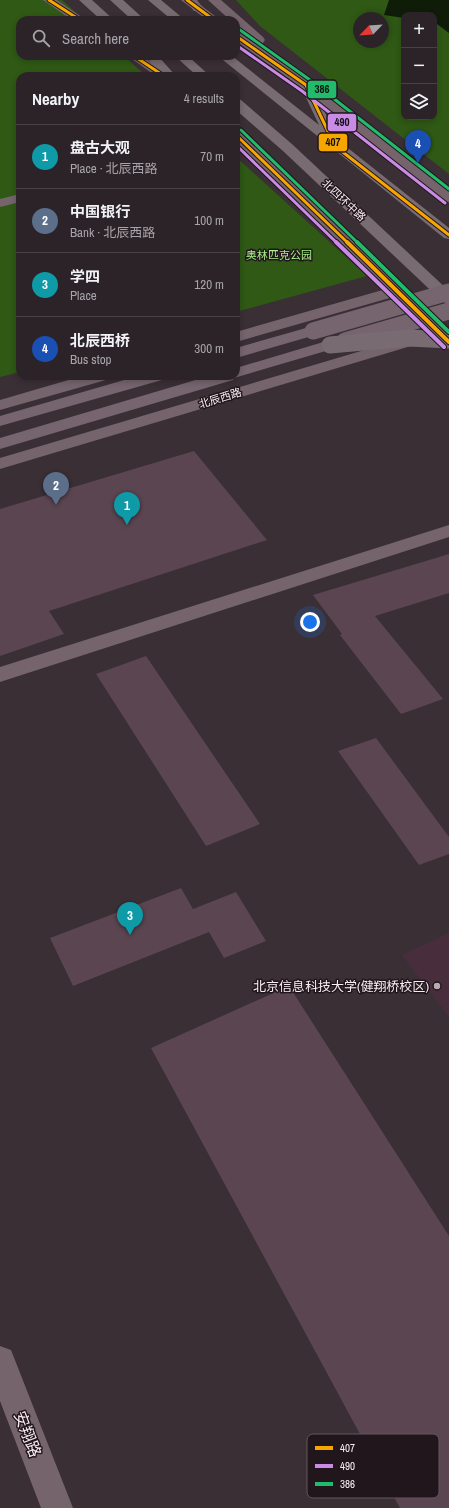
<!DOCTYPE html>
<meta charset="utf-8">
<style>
:root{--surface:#2c2328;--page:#342b30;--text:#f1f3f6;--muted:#a6a4a8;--line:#484045;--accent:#b45309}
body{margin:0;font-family:"Archivo Narrow","Noto Sans SC",sans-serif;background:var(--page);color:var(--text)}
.controls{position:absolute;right:12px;top:12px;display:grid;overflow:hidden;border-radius:8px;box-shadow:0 2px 6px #0003}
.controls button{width:36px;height:36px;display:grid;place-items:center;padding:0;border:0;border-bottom:1px solid var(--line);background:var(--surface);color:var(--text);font:20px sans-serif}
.compass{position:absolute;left:353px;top:12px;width:36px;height:36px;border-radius:50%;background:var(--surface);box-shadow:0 2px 6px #0003;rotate:245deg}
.you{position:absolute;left:310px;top:622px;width:14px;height:14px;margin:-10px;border:3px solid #fff;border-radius:50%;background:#1a73e8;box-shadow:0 0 0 6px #1a73e833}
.badge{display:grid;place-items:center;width:26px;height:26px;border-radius:50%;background:var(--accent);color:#fff;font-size:13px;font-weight:700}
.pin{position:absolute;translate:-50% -33px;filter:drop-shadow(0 1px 2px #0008)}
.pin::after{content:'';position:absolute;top:21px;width:14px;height:12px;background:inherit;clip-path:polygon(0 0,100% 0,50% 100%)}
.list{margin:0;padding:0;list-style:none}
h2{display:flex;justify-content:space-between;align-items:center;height:52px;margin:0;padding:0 16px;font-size:17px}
h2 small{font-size:13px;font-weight:400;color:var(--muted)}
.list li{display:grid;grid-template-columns:26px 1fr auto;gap:12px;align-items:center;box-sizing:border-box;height:64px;padding:0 16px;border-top:1px solid var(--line)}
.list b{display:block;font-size:15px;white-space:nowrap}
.list p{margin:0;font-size:13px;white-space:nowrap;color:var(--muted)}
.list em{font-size:13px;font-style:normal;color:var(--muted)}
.icon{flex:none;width:22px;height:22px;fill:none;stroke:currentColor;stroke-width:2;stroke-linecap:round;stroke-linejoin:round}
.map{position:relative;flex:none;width:449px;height:1508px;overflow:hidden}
.search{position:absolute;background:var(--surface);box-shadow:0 2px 6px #0003;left:16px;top:16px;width:224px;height:44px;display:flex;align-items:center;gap:10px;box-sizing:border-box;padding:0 14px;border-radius:12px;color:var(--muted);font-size:15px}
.panel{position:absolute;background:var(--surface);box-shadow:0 2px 6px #0003;left:16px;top:72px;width:224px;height:308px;border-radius:12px}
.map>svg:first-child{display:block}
.built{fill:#482e3c}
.green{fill:#2f5915;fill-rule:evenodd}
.water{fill:#0f1d08}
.building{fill:#5a4551}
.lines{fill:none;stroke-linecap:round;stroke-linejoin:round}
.minor{fill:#76646d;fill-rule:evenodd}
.major{fill:#76656e;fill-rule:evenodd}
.highway{fill:#786b71;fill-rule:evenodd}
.major-bridge{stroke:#76656e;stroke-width:17}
.highway-bridge{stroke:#786b71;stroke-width:17}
.bus-1-far1-casing{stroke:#20161b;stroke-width:5}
.bus-1-casing{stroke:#20161b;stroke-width:6}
.bus-2-far1-casing{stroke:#20161b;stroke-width:5}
.bus-2-casing{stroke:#20161b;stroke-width:6}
.bus-3-far1-casing{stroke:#20161b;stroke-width:5}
.bus-3-casing{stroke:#20161b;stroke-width:6}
.bus-1-far1{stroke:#f7a600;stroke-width:3}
.bus-1{stroke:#f7a600;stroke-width:4}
.bus-2-far1{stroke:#ca8be6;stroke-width:3}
.bus-2{stroke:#ca8be6;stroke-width:4}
.bus-3-far1{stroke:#20bc6c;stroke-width:3}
.bus-3{stroke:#20bc6c;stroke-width:4}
.poi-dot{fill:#b7aab0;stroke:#20161b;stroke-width:1.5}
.labels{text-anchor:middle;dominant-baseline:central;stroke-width:3;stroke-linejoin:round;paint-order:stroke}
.far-street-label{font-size:11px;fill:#fbecf3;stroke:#20161b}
.far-park-label{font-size:11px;fill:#a6ee87;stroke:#20161b}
.poi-label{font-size:13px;fill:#fbecf3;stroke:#20161b;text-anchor:end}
.near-street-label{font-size:16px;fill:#fbecf3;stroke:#20161b}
.key{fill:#20161b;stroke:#62565c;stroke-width:1}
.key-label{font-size:11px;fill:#fbecf3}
.line-badge{stroke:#20161b;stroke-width:1.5}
.pale-badge-label{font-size:11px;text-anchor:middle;font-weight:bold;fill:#111}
</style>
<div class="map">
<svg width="449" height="1508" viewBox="0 0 449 1508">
<rect width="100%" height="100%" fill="#3a2f35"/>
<path class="built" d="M449,933V1017L402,955Z"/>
<path class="green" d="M0,0H62L84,20H20V56H124L146,76H20V372L0,377Z
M236,0H449V174L260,26ZM404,15H434V117H404ZM359,18H383V42H359Z
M236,157L367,276L236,312Z"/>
<path class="water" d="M389,0H449V33L437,24L434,23V15H404V18L384,15Z"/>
<path class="building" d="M194,451L267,540L49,611L64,634L0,656V509Z
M449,554V593L375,616L443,699L401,714L340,635L342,634L313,595Z
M146,656L260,824L206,846L96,674Z
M376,738L449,837V854L419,865L338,751Z
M181,888L193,909L236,892L266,941L224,958L209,932L73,986L50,938Z
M289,986L449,1236V1508H400L151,1048Z"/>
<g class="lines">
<path class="minor" d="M43,0H57L86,20H72Z
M181,0H194L220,20H207Z
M208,0H221L263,37L265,40L263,43H255L236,26V20H230Z
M236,32L240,33L310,82L449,191V202L444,201L302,88L236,41Z
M128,56H142L170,76H156Z
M236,131L241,132L449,333V347L443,345L393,297L236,342V332L386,289L236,142Z
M20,194V202L0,207V199Z
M415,335L421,337L423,340L421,343L0,469V458Z
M82,376H108L106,380L0,410V400Z
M449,525V537L0,682V667Z
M0,1346L11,1350L73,1508H41L0,1401Z"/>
<path class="major" d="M185,0H197L204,9L202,11H194Z
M313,326L319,328L321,331L319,334L236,358V348Z
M330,340L336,342L338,345L336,348L234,378L233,380L0,449V438L209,376H236V368Z
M138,376H164L162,380L0,426V416Z"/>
<path class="highway" d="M79,0H92L114,20H101Z
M110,0H123L145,20H132Z
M148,0H161L185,20H172Z
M145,56H158L176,76H163Z
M175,56H188L210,76H197Z
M218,56H232L319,125L300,85L302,82H310L339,141L449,228V239L444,238Z
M236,99L241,100L293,145L449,291V304L443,302L283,151L236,110Z"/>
<path class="major-bridge" d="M313,331L449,292
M345,341L449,311"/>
<path class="highway-bridge" d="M330,345L409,338L449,340"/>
<g class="bus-1-far1-casing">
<path id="bus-1-far1" d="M49,0L80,20
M187,0L214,20
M236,36L306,85L335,146L449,235
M134,56L164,76
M236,135L348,243"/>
</g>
<g class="bus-1-casing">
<path id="bus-1" d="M347,242L449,342"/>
</g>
<g class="bus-2-far1-casing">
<path id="bus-2-far1" d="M236,45L302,91L445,203
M236,145L337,243"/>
</g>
<g class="bus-2-casing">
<path id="bus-2" d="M336,242L444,347"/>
</g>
<g class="bus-3-far1-casing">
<path id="bus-3-far1" d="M240,30L310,80L449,189
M241,130L358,243"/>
</g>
<g class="bus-3-casing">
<path id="bus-3" d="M357,242L449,332"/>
</g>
<use href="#bus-1-far1" class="bus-1-far1"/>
<use href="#bus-1" class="bus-1"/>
<use href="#bus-2-far1" class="bus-2-far1"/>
<use href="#bus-2" class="bus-2"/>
<use href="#bus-3-far1" class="bus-3-far1"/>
<use href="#bus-3" class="bus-3"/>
</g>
<circle class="poi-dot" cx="437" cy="986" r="4"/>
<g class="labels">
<g class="far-street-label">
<text transform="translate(344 200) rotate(43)">北四环中路</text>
<text transform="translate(220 398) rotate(-17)">北辰西路</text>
</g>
<g class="far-park-label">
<text x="279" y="255">奥林匹克公园</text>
</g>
<g class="poi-label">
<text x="429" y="986">北京信息科技大学(健翔桥校区)</text>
</g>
<g class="near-street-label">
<text transform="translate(28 1434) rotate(69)">安翔路</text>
</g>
</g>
<rect x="307" y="1434" width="132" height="64" rx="6" class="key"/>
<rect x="315" y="1446" width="18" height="4" fill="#f7a600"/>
<rect x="315" y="1464" width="18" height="4" fill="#ca8be6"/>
<rect x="315" y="1482" width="18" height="4" fill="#20bc6c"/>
<g class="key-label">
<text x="340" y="1452">407</text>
<text x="340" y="1470">490</text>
<text x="340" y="1488">386</text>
</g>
<g class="line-badge">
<rect x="307" y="80" width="30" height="19" rx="4" fill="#20bc6c"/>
<rect x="327" y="113" width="30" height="19" rx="4" fill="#ca8be6"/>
<rect x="318" y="133" width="30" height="19" rx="4" fill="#f7a600"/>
</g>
<g class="pale-badge-label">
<text x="322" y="93">386</text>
<text x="342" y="126">490</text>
<text x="333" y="146">407</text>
</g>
</svg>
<div class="controls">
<button>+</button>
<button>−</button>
<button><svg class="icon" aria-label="layers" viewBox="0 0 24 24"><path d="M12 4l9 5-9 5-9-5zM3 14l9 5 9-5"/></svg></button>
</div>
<svg class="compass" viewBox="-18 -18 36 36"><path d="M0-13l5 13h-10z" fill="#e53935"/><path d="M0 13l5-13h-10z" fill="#a6a4a8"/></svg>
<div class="you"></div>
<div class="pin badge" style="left:127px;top:525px;background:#0f9aa8">1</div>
<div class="pin badge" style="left:56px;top:505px;background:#5c6f8a">2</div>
<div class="pin badge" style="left:130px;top:935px;background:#0f9aa8">3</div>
<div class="pin badge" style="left:418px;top:163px;background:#1a4fb4">4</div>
<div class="search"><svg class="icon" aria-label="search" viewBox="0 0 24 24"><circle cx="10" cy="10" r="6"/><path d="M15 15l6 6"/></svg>Search here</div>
<section class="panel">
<h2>Nearby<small>4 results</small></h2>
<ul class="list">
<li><span class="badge" style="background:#0f9aa8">1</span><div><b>盘古大观</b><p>Place · 北辰西路</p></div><em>70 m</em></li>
<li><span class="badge" style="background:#5c6f8a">2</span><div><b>中国银行</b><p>Bank · 北辰西路</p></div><em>100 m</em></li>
<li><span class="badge" style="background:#0f9aa8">3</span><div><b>学四</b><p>Place</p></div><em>120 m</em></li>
<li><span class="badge" style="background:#1a4fb4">4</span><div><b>北辰西桥</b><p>Bus stop</p></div><em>300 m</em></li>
</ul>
</section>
</div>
